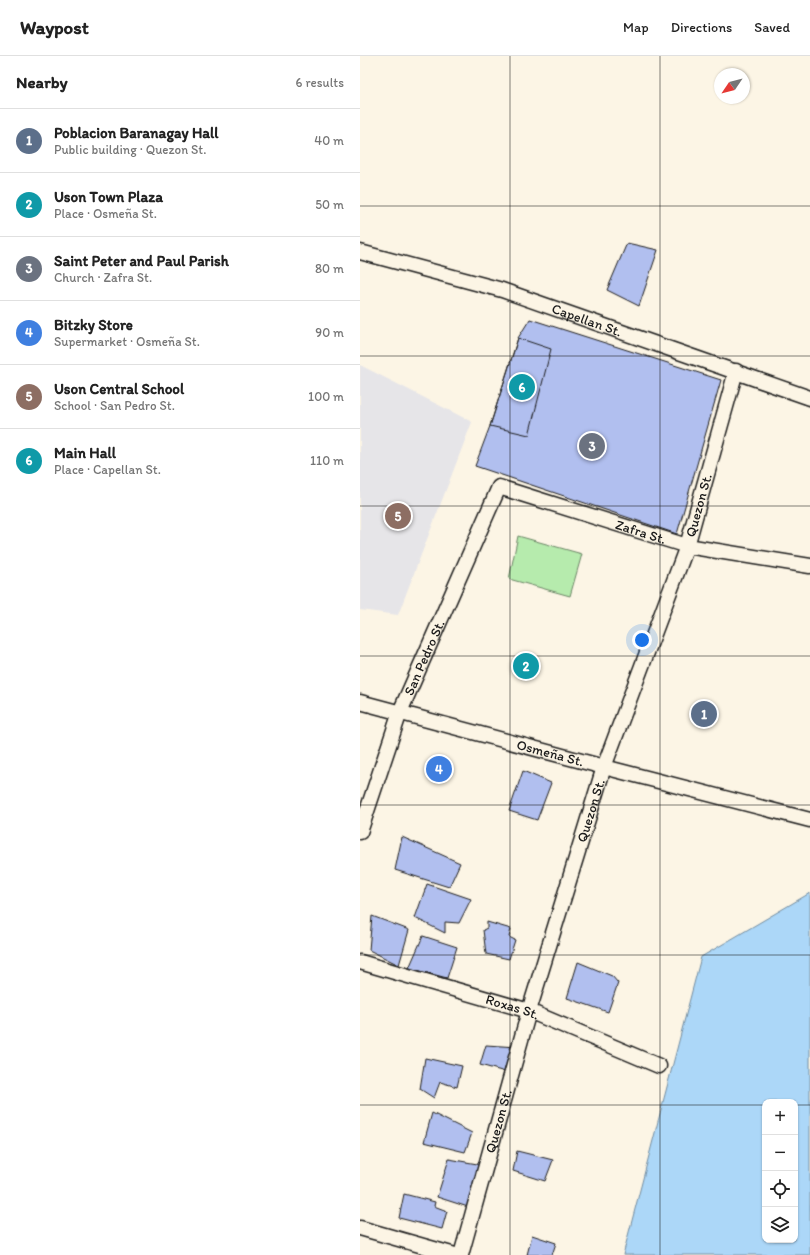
<!DOCTYPE html>
<meta charset="utf-8">
<style>
:root{--surface:#fff;--page:#f2f2f2;--text:#222;--muted:#767676;--line:#e0e0e0;--accent:#7c3aed}
body{margin:0;font-family:Itim,sans-serif;background:var(--page);color:var(--text)}
.controls{position:absolute;right:12px;bottom:12px;display:grid;overflow:hidden;border-radius:8px;box-shadow:0 1px 3px #0004}
.controls button{width:36px;height:36px;display:grid;place-items:center;padding:0;border:0;border-bottom:1px solid var(--line);background:var(--surface);color:var(--text);font:20px sans-serif}
.compass{position:absolute;left:354px;top:12px;width:36px;height:36px;border-radius:50%;background:var(--surface);box-shadow:0 1px 3px #0004;rotate:235deg}
.you{position:absolute;left:282px;top:584px;width:14px;height:14px;margin:-10px;border:3px solid #fff;border-radius:50%;background:#1a73e8;box-shadow:0 0 0 6px #1a73e833}
.badge{display:grid;place-items:center;width:26px;height:26px;border-radius:50%;background:var(--accent);color:#fff;font-size:13px;font-weight:700}
.pin{position:absolute;translate:-50% -50%;border:2px solid #fff;box-shadow:0 1px 4px #0006}
.list{margin:0;padding:0;list-style:none}
h2{display:flex;justify-content:space-between;align-items:center;height:52px;margin:0;padding:0 16px;font-size:17px}
h2 small{font-size:13px;font-weight:400;color:var(--muted)}
.list li{display:grid;grid-template-columns:26px 1fr auto;gap:12px;align-items:center;box-sizing:border-box;height:64px;padding:0 16px;border-top:1px solid var(--line)}
.list b{display:block;font-size:15px;white-space:nowrap}
.list p{margin:0;font-size:13px;white-space:nowrap;color:var(--muted)}
.list em{font-size:13px;font-style:normal;color:var(--muted)}
.icon{flex:none;width:22px;height:22px;fill:none;stroke:currentColor;stroke-width:2;stroke-linecap:round;stroke-linejoin:round}
.map{position:relative;flex:none;width:450px;height:1199px;overflow:hidden}
header{display:flex;align-items:center;gap:24px;box-sizing:border-box;height:56px;padding:0 20px;background:var(--surface);border-bottom:1px solid var(--line)}
header strong{font-size:19px}
nav{display:flex;gap:22px;margin-inline-start:auto;font-size:14px}
main{display:flex}
aside{flex:1;background:var(--surface)}
.map>svg:first-child{display:block}
.built{fill:#e6e5e8}
.green{fill:#b6ebad;stroke:#698464}
.water{fill:#acd7f8;stroke:#728ca0;fill-rule:evenodd}
.building{fill:#b1bfef;stroke:#1c1c1c}
.lines{fill:none;stroke-linecap:round;stroke-linejoin:round}
.street-casing{stroke:#1c1c1c;stroke-width:17}
.street{stroke:#fcf5e5;stroke-width:14}
.grid{fill:none;stroke:#1c1c1c;stroke-width:1;stroke-opacity:0.55}
.labels{text-anchor:middle;dominant-baseline:central;stroke-width:4;stroke-linejoin:round;paint-order:stroke}
.street-label{font-size:14px;fill:#1c1c1c;stroke:#fcf5e5}
</style>
<header>
<strong>Waypost</strong>
<nav><a>Map</a><a>Directions</a><a>Saved</a></nav>
</header>
<main>
<aside>
<h2>Nearby<small>6 results</small></h2>
<ul class="list">
<li><span class="badge" style="background:#5c6f8a">1</span><div><b>Poblacion Baranagay Hall</b><p>Public building · Quezon St.</p></div><em>40 m</em></li>
<li><span class="badge" style="background:#0f9aa8">2</span><div><b>Uson Town Plaza</b><p>Place · Osmeña St.</p></div><em>50 m</em></li>
<li><span class="badge" style="background:#6b7280">3</span><div><b>Saint Peter and Paul Parish</b><p>Church · Zafra St.</p></div><em>80 m</em></li>
<li><span class="badge" style="background:#3f7fe0">4</span><div><b>Bitzky Store</b><p>Supermarket · Osmeña St.</p></div><em>90 m</em></li>
<li><span class="badge" style="background:#8d6e63">5</span><div><b>Uson Central School</b><p>School · San Pedro St.</p></div><em>100 m</em></li>
<li><span class="badge" style="background:#0f9aa8">6</span><div><b>Main Hall</b><p>Place · Capellan St.</p></div><em>110 m</em></li>
</ul>
</aside>
<div class="map">
<svg width="450" height="1199" viewBox="0 0 450 1199">
<rect width="100%" height="100%" fill="#fcf5e5"/>
<filter id="ink" filterUnits="userSpaceOnUse"><feTurbulence type="fractalNoise" baseFrequency=".025" numOctaves="2"/><feDisplacementMap in="SourceGraphic" scale="8" xChannelSelector="R" yChannelSelector="G"/><feConvolveMatrix kernelMatrix="1 2 1 2 8 2 1 2 1" color-interpolation-filters="sRGB"/></filter>
<g filter="url(#ink)">
<path class="built" d="M0,309L112,366L38,559L0,554Z"/>
<path class="green" d="M158,480L222,498L210,540L149,523Z"/>
<path class="water" d="M450,837V1199H263L341,901ZM405,1046H435V1184H405Z"/>
<path class="building" d="M267,187L298,194L279,250L247,234Z
M170,263L361,324L317,478L115,410L130,370L158,282Z
M158,282L191,293L169,379L130,370Z
M163,715L191,727L177,764L149,755Z
M42,781L100,807L89,831L35,814Z
M67,828L111,843L99,867L85,866V877L55,862Z
M12,860L49,874L39,909L9,894Z
M127,866L151,873L149,881L155,884L149,903L126,898L123,874L127,872Z
M63,880L97,891L87,922L49,912Z
M218,906L252,920L258,927L248,956L207,942Z
M126,989L157,991L149,1017L120,1009Z
M65,1002L102,1010L97,1031L80,1026L74,1042L60,1033Z
M72,1057L112,1077L105,1096L64,1086Z
M157,1095L193,1104L185,1125L153,1115Z
M89,1103L123,1109L108,1151L77,1141Z
M44,1138L75,1146L74,1150L87,1155L82,1173L39,1162Z
M172,1179L196,1187L192,1199H167Z"/>
<g class="lines">
<g class="street-casing">
<g id="street">
<path id="s1" d="M0,196L142,234L450,342"/>
<path id="s2" d="M0,646L244,711L450,764"/>
<path id="s3" d="M0,776L40,656L139,431L327,490L450,510"/>
<path id="s4" d="M0,906L169,955L299,1010"/>
<path d="M0,1172L95,1199"/>
<path id="s5" d="M101,1199L169,955L244,711L327,490L376,315"/>
</g>
</g>
<use href="#street" class="street"/>
</g>
</g>
<path class="grid" d="M150,0V1199M300,0V1199M0,150H450M0,300H450M0,450H450M0,600H450M0,749H450M0,899H450M0,1049H405M435,1049H450"/>
<g class="labels">
<g class="street-label">
<text stroke="none"><textPath href="#s1" startOffset="237">Capellan St.</textPath></text>
<text stroke="none"><textPath href="#s5" startOffset="787">Quezon St.</textPath></text>
<text stroke="none"><textPath href="#s3" startOffset="521">Zafra St.</textPath></text>
<text stroke="none"><textPath href="#s3" startOffset="186">San Pedro St.</textPath></text>
<text stroke="none"><textPath href="#s2" startOffset="197">Osmeña St.</textPath></text>
<text stroke="none"><textPath href="#s5" startOffset="463">Quezon St.</textPath></text>
<text stroke="none"><textPath href="#s4" startOffset="159">Roxas St.</textPath></text>
<text stroke="none"><textPath href="#s5" startOffset="139">Quezon St.</textPath></text>
</g>
</g>
</svg>
<div class="controls">
<button>+</button>
<button>−</button>
<button><svg class="icon" aria-label="locate" viewBox="0 0 24 24"><circle cx="12" cy="12" r="6"/><path d="M12 2v4M12 18v4M2 12h4M18 12h4"/></svg></button>
<button><svg class="icon" aria-label="layers" viewBox="0 0 24 24"><path d="M12 4l9 5-9 5-9-5zM3 14l9 5 9-5"/></svg></button>
</div>
<svg class="compass" viewBox="-18 -18 36 36"><path d="M0-13l5 13h-10z" fill="#e53935"/><path d="M0 13l5-13h-10z" fill="#767676"/></svg>
<div class="you"></div>
<div class="pin badge" style="left:344px;top:658px;background:#5c6f8a">1</div>
<div class="pin badge" style="left:166px;top:610px;background:#0f9aa8">2</div>
<div class="pin badge" style="left:232px;top:390px;background:#6b7280">3</div>
<div class="pin badge" style="left:79px;top:713px;background:#3f7fe0">4</div>
<div class="pin badge" style="left:38px;top:460px;background:#8d6e63">5</div>
<div class="pin badge" style="left:162px;top:331px;background:#0f9aa8">6</div>
</div>
</main>
